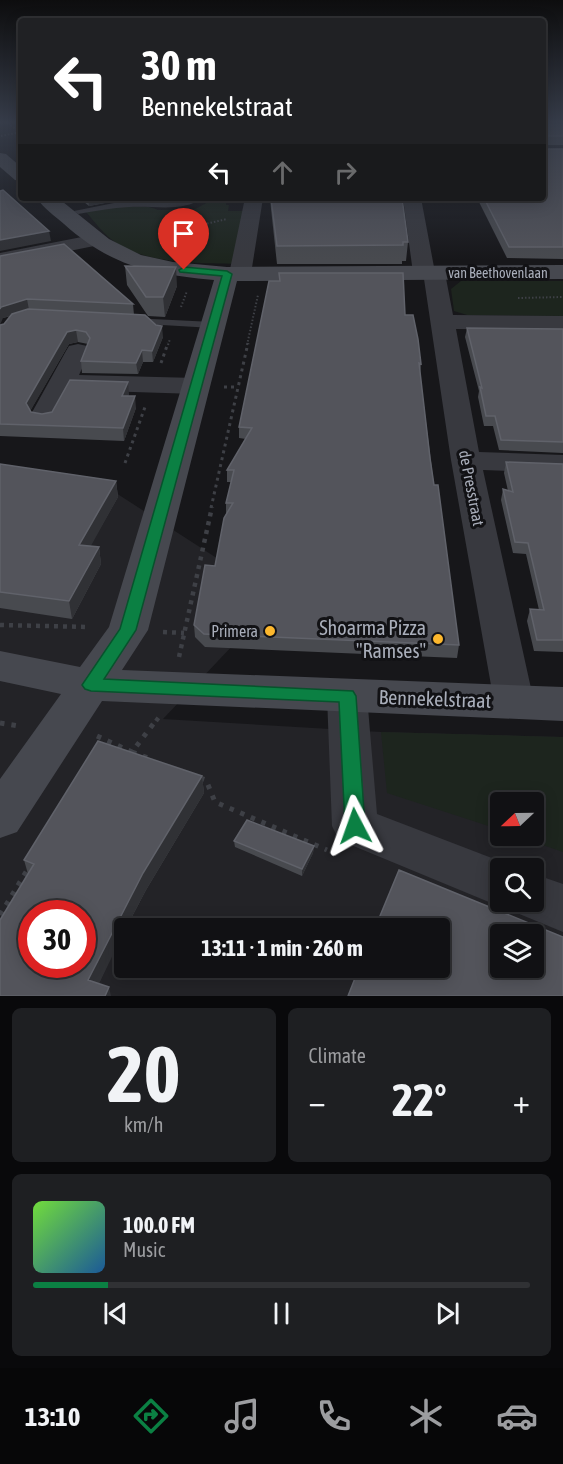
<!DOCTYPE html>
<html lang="en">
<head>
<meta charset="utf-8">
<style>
	:root { --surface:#111114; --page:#1e1f22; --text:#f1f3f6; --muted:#9c9da0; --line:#303134; --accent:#0b8043 }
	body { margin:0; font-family:"Asap Condensed",sans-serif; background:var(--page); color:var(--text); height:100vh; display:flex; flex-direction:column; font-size:22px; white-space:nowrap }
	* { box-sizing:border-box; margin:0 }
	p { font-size:20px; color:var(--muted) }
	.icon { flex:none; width:33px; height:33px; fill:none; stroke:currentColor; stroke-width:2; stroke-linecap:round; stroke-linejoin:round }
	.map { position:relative; height:996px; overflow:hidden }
	.details { display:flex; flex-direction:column; gap:12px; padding:12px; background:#09090b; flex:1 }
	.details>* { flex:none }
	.banner { position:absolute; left:18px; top:18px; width:528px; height:183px; border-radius:6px; box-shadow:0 3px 15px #0003,0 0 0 2px var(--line); background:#202124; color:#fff; overflow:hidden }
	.needle { width:39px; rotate:248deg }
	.buttons { position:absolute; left:490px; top:792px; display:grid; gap:12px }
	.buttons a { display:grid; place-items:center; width:54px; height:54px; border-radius:6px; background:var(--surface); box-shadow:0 3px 15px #0003,0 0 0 2px var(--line); font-size:30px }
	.speed { position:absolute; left:18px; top:900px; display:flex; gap:12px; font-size:30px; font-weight:700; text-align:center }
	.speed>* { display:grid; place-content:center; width:78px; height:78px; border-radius:50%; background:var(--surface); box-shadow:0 3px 15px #0003,0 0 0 2px var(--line); line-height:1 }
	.speed .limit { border:9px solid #d22; background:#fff; color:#111 }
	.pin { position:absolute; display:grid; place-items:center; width:51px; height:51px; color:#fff; margin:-62px -26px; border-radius:50% 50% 50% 0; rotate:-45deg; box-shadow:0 0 6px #0007 }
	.pin .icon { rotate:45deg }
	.me { position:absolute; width:66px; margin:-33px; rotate:356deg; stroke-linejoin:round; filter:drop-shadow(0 0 4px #0008) }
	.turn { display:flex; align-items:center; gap:21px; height:126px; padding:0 24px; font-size:27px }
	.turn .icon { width:78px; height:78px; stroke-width:2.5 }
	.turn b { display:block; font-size:42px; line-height:51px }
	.lanes { display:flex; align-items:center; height:57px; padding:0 24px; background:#0003; justify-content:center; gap:30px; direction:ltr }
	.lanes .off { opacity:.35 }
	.big { font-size:45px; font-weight:700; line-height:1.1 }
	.details .widget { flex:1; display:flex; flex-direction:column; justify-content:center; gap:9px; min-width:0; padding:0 21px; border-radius:9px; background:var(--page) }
	.details .dial { align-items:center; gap:0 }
	.dial b { font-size:78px; line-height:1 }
	.song { display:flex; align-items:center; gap:18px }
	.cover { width:72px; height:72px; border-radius:9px; background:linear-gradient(135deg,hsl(100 70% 55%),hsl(210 70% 35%)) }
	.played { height:6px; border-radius:3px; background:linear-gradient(90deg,var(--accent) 15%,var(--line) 15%) }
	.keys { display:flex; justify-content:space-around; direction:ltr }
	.heat { display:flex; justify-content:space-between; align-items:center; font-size:33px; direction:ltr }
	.details .tiles { flex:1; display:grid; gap:12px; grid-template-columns:1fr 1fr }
	.widget:last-child { grid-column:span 2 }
	.trip { position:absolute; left:114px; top:918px; width:336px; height:60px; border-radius:6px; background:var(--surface); box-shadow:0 3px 15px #0003,0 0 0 2px var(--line); font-weight:700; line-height:60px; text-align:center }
	.menu { display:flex; height:96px; justify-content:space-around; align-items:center; background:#070708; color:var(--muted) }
	.menu .icon { width:42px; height:42px }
	.menu .on { color:var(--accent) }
	.menu b { font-size:27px; color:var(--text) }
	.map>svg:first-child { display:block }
</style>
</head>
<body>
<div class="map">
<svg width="563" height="996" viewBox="0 0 563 996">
	<rect width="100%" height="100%" fill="#17171a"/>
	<path fill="#232327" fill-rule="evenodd" d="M0 475 116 493 243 575 235 643 163 719 381 732 563 737V996H0ZM501 802H534V836H501ZM501 868H534V902H501ZM32 914H82V964H32ZM124 928H440V968H124ZM501 934H534V968H501Z"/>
	<path fill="#1d251e" d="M216 198H227L226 205H229L228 211H243L235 264C199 263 146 264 115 242 104 235 95 222 86 212 105 209 140 201 158 210L195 209Z
		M461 281H563V316L467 315 454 311 451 289Z
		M381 732 563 737V852L517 836H534V802H501V830L387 793Z"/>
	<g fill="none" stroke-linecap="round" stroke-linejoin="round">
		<path stroke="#3e4046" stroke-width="2" stroke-dasharray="1.5 2" stroke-linecap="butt" d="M5 121 21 133
			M13 121 21 126
			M1 136 21 132
			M164 224C181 228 193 233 197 251
			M188 232 201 225 227 219
			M518 298 563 297
			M181 307 187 291
			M168 345 170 339
			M247 345 258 295"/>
		<path stroke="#3e4046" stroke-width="3" stroke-dasharray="3 4" stroke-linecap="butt" d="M161 363 168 343
			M224 387H238
			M125 463 145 407
			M211 508 248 343"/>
		<path stroke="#3e4046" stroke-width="4.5" stroke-dasharray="4 5" stroke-linecap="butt" d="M0 625 89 627
			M163 632 184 633
			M179 657 212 507
			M156 721 159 717"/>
		<path stroke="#3e4046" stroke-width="5" stroke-dasharray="4.5 7" stroke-linecap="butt" d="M0 723 19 726
			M97 736 132 752 157 719
			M132 752 151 759
			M200 778 206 780 215 802 327 850
			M0 915 29 867"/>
		<path fill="#38393f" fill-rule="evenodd" d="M190 198H202C183 213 152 205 129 207 112 208 95 211 78 214L74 211 114 203 175 201Z
			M132 318 213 322 219 325 213 328 128 323 126 321Z"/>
		<path fill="#38393f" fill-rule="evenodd" d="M245 198H263L251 274 248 279 240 280 232 279 229 274Z
			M403 198H421L434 267 442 268 445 273 453 315 563 316V330L456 329 479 452 563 455V473L483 470 534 702 528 713 514 718 500 713 494 702 451 460 424 279 416 278 413 273Z
			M97 234 104 236 107 240 104 244 0 265V253Z
			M78 344 87 346 90 351 79 375 196 378 205 380 209 386 205 392 196 394 71 390 54 422 44 424 34 422 30 416 66 351 69 346Z
			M347 680 361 685 367 696 377 814 518 868H501V902H534V874L563 884V932L517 913 512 903 501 907 339 840 332 826 327 696 333 685Z"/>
		<path fill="#46484f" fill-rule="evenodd" d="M0 153 6 154 21 167V181L15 180 0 167Z
			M37 198H58L109 239 141 255 173 262 227 267 563 265V279L237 281 148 630 122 670 563 687V721L102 701 17 832 0 838V779L61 694 0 681V651L80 667 109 627 214 280C151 274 112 267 64 224 55 216 43 208 37 198Z"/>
	</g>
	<path fill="#484a4f" d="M563 124V145H543V125Z
		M563 149V259L507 258 477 198H543Z
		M79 198H120L121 200 89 206Z
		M270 198H402L408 242 406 261H402V264H277L271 209Z
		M0 256 133 304 134 315 163 337 153 362H143L138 374 82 373 81 361 88 344 78 342 69 344 30 411 31 412 42 414 129 394 128 396 136 408 124 441 0 436V325L4 324 11 316 3 318Z
		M125 266 177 286 165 317 148 316 127 285Z
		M279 273 405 315 421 364 420 374 434 485 459 645 457 658 205 647 195 637 194 625 215 566 226 515V503L231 482H227V470L246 439 239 438V427L279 281Z
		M467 328 563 329V453L499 450 493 426H484L478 397 479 391 465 337Z
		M506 462 563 464V652L534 651 527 621 530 609 539 610 526 554 513 553 501 500 503 489 508 491 504 473Z
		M0 464 116 481 118 497 90 546 99 547 101 564 72 619 0 608Z
		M202 776 204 793 146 890 126 928H124L99 983 0 996 28 874 24 860Z
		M234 841 314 846 313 853 302 876 235 847Z"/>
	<path fill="#303135" d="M88 198H120L121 200 89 206Z
		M49 231 51 241 0 251V240Z
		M176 267 177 286 165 317 163 297Z
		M27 299 29 310 3 318 0 325V309L1 307Z
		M162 326 163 337 153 362 152 351Z
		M76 330 78 342 69 344 28 415 26 403 67 332Z
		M142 350 143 362 138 374 136 363Z
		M128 382 129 394 123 408 122 396Z
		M135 396 136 408 124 441 123 428Z
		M116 481 118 497 82 562 79 545Z
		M99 547 101 564 72 619 69 601Z
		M202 776 204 793 146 890 126 928H124V932L93 996 88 980 143 873Z
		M314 846 313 853 302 876V869Z
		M109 987 111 996H105Z"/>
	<path fill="#53545b" stroke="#60626a" stroke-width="1.5" fill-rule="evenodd" d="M563 124V136H543V125Z
		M543 149H563V247H509L484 198H543Z
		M3 190 49 231 0 240V191Z
		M271 198H402L408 242H403V245L277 246Z
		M64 244 133 304 27 299 1 307 0 309V256Z
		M125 266 176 267 163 297H146Z
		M279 273H403L405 315H413L418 339 421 364 419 363 430 458 434 485H438L459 645 204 634 194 625 205 565 215 566 224 518 233 503H226L234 470H227L252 428 239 427 269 281H280Z
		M28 309 145 315 156 325 162 326 152 351 142 350 136 363 81 361 90 338 86 332 76 330 67 332 26 403 31 412 42 414 52 412 70 380 128 382 122 396H135L123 428 0 424V325L4 324 12 314Z
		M467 328 563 329V442L501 440 495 416H486L480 387 482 388Z
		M506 462 563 464V640H537L530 609 544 610 528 543 515 542 503 489 513 492Z
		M0 464 116 481 79 545 99 547 69 601 0 592Z
		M98 741 202 776 143 873 88 980 109 987 105 996H0V920L34 864 24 860ZM32 914H82V964H32Z
		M247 820 314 846 302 869 234 841Z
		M399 870 563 937V996H348L359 968H440V928H375ZM501 934H534V968H501Z"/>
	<linearGradient id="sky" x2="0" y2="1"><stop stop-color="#0d0d0e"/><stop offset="0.47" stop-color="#363c49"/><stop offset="1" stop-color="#363c49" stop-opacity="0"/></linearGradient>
	<rect width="563" height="260" fill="url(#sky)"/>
	<path fill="#0b8043" stroke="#07532c" stroke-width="1.5" d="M184 267 227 271 232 274 136 630 104 679 353 691 356 696 365 826 362 832 355 835 348 832 345 826 339 702 91 691 85 689 82 685 120 629 222 276 180 272 179 270Z"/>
	<g fill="#fcb72d" stroke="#121215" stroke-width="2">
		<circle cx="270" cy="631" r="6"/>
		<circle cx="438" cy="639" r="6"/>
	</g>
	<g text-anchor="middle" stroke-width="6" stroke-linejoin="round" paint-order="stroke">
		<g font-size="14" fill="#a9aeba" stroke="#121215">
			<text x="498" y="278">van Beethovenlaan</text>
		</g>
		<g font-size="16" fill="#a9aeba" stroke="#121215">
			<text transform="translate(472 488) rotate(79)" y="6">de Presstraat</text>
		</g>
		<g font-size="16" fill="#a9aeba" stroke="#121215" text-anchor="end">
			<text x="258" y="637">Primera</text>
		</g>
		<g font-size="20" fill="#a9aeba" stroke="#121215" text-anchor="end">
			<text x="426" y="635">Shoarma Pizza<tspan x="426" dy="23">"Ramses"</tspan></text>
		</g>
		<g font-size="20" fill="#a9aeba" stroke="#121215">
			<text transform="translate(435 699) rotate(2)" y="7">Bennekelstraat</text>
		</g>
	</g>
</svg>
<div class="buttons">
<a><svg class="needle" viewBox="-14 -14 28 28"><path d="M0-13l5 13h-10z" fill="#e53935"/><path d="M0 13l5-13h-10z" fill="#9c9da0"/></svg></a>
<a><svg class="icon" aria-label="search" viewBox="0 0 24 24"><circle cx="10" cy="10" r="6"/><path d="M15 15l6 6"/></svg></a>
<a><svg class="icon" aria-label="layers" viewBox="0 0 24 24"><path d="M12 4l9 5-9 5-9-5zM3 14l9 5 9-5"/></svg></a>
</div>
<div class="speed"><div class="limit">30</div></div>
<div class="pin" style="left:184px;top:270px;background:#d93025"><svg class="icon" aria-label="arrive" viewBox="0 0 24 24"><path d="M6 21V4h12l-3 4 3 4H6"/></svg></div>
<svg class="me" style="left:355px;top:826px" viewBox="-20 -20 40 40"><path d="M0-17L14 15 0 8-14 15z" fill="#0b8043" stroke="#fff" stroke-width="4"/></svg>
<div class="trip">13:11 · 1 min · 260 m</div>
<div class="banner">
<div class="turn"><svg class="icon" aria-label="left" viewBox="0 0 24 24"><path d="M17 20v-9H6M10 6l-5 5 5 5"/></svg><div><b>30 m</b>Bennekelstraat</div></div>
<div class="lanes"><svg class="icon" aria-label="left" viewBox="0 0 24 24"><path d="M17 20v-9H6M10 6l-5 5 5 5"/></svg><svg class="icon off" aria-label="ahead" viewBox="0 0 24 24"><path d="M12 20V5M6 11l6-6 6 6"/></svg><svg class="icon off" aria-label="right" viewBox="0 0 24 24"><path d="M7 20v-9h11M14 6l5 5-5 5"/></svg></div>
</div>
</div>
<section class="details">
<div class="tiles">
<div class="widget dial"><b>20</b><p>km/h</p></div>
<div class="widget"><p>Climate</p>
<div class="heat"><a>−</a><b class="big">22°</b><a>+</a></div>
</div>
<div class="widget">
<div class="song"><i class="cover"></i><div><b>100.0 FM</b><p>Music</p></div></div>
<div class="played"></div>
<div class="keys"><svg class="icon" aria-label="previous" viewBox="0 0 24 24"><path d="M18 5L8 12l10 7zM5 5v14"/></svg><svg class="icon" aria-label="pause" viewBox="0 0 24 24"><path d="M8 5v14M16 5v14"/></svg><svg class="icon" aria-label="next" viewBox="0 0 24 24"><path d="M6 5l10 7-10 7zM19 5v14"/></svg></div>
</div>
</div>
</section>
<nav class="menu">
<b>13:10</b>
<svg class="icon on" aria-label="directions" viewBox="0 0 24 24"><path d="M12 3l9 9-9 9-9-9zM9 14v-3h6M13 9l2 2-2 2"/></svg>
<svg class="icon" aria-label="music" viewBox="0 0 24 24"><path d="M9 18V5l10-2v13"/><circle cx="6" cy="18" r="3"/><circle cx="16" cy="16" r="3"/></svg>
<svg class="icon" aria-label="phone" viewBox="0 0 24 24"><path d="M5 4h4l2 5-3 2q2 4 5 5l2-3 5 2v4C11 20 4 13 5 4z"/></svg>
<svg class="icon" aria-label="climate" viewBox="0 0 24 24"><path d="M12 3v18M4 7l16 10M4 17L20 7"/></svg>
<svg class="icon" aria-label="car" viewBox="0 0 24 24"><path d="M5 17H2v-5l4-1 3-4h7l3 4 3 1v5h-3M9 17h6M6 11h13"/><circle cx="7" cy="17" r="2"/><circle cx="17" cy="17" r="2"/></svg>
</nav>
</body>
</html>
